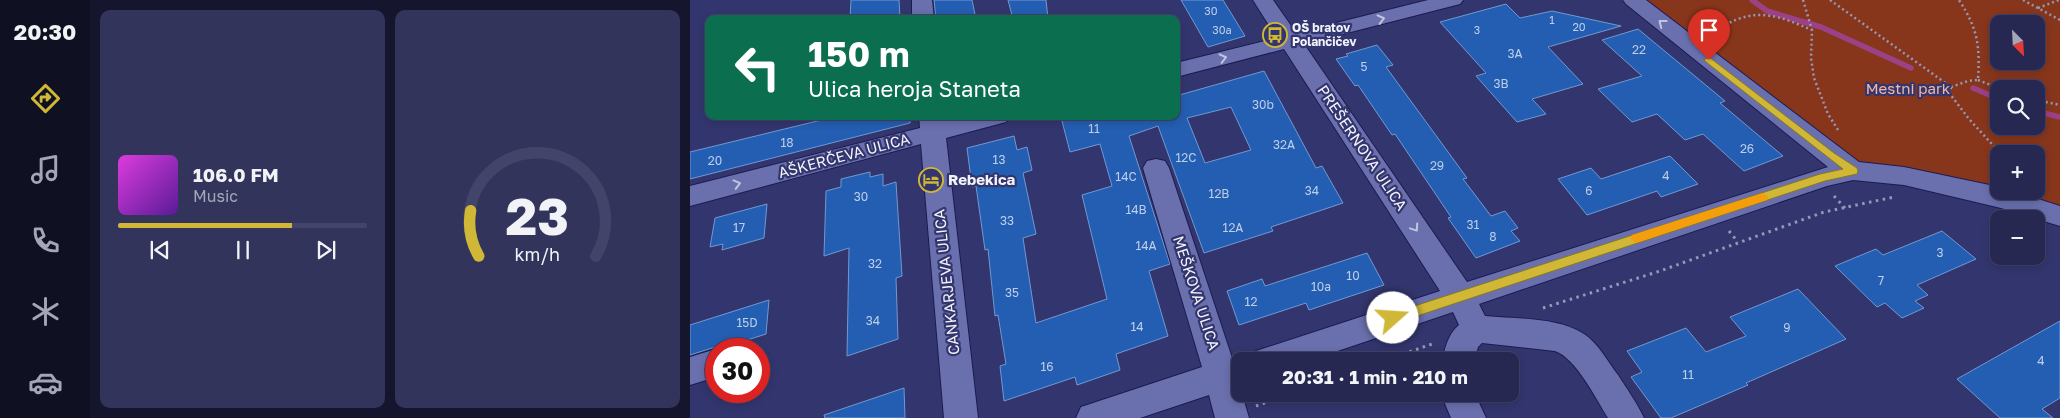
<!DOCTYPE html>
<html lang="en">
<head>
<meta charset="utf-8">
<style>
	:root { --surface:#262852; --page:#32345c; --text:#f1f3f6; --muted:#a4a6b8; --line:#424469; --accent:#d0b736 }
	body { margin:0; font-family:"Golos Text",sans-serif; background:var(--page); color:var(--text); height:100vh; display:flex; flex-direction:column; font-size:19px; white-space:nowrap }
	* { box-sizing:border-box; margin:0 }
	p { font-size:16px; color:var(--muted) }
	.icon { flex:none; width:28px; height:28px; fill:none; stroke:currentColor; stroke-width:2; stroke-linecap:round; stroke-linejoin:round }
	.map { position:relative; flex:1; overflow:hidden }
	.details { display:flex; flex-direction:column; gap:10px; padding:10px; background:#15162d; width:600px }
	.details>* { flex:none }
	.banner { position:absolute; left:15px; top:15px; width:475px; height:105px; border-radius:10px; box-shadow:0 2px 8px #0003,0 0 0 1px var(--line); background:#0b6e4f; color:#fff; overflow:hidden }
	.needle { width:32px; rotate:156deg }
	.controls { position:absolute; left:1300px; top:15px; display:grid; gap:10px }
	.controls a { display:grid; place-items:center; width:55px; height:55px; border-radius:10px; background:var(--surface); box-shadow:0 2px 8px #0003,0 0 0 1px var(--line); font-size:25px }
	.speed { position:absolute; left:15px; top:338px; display:flex; gap:10px; font-size:25px; font-weight:700; text-align:center }
	.speed>* { display:grid; place-content:center; width:65px; height:65px; border-radius:50%; background:var(--surface); box-shadow:0 2px 8px #0003,0 0 0 1px var(--line); line-height:1 }
	.speed .limit { border:8px solid #d22; background:#fff; color:#111 }
	.pin { position:absolute; display:grid; place-items:center; width:42px; height:42px; color:#fff; margin:-51px -21px; border-radius:50% 50% 50% 0; rotate:-45deg; box-shadow:0 0 5px #0007 }
	.pin .icon { rotate:45deg }
	.me { position:absolute; width:55px; margin:-28px; rotate:71deg; stroke-linejoin:round; filter:drop-shadow(0 0 4px #0008) }
	.turn { display:flex; align-items:center; gap:18px; height:105px; padding:0 20px; font-size:22px }
	.turn .icon { width:65px; height:65px; stroke-width:2.5 }
	.turn b { display:block; font-size:35px; line-height:42px }
	.details .card { flex:1; display:flex; flex-direction:column; justify-content:center; gap:8px; min-width:0; padding:0 18px; border-radius:10px; background:var(--page) }
	.details .dial { align-items:center; gap:0 }
	.dial svg { height:130px; overflow:visible; fill:none; stroke:var(--line); stroke-width:7; stroke-linecap:round; text-anchor:middle }
	.dial text { fill:var(--text); stroke:none }
	.song { display:flex; align-items:center; gap:15px }
	.cover { width:60px; height:60px; border-radius:8px; background:linear-gradient(135deg,hsl(300 70% 55%),hsl(270 70% 35%)) }
	.played { height:5px; border-radius:2px; background:linear-gradient(90deg,var(--accent) 70%,var(--line) 70%) }
	.keys { display:flex; justify-content:space-around; direction:ltr }
	.details .tiles { flex:1; display:grid; gap:10px; grid-template-columns:repeat(2,1fr) }
	.trip { position:absolute; left:541px; top:352px; width:288px; height:50px; border-radius:10px; background:var(--surface); box-shadow:0 2px 8px #0003,0 0 0 1px var(--line); font-weight:700; line-height:50px; text-align:center }
	main { display:flex; flex:1; min-height:0 }
	.tabs { display:flex; flex-direction:column; width:90px; justify-content:space-around; align-items:center; background:#0f1021; color:var(--muted) }
	.tabs .icon { width:35px; height:35px }
	.tabs .current { color:var(--accent) }
	.tabs b { font-size:22px; color:var(--text) }
	.map>svg:first-child { display:block }
</style>
</head>
<body>
<main>
<nav class="tabs">
<b>20:30</b>
<svg class="icon current" aria-label="directions" viewBox="0 0 24 24"><path d="M12 3l9 9-9 9-9-9zM9 14v-3h6M13 9l2 2-2 2"/></svg>
<svg class="icon" aria-label="music" viewBox="0 0 24 24"><path d="M9 18V5l10-2v13"/><circle cx="6" cy="18" r="3"/><circle cx="16" cy="16" r="3"/></svg>
<svg class="icon" aria-label="phone" viewBox="0 0 24 24"><path d="M5 4h4l2 5-3 2q2 4 5 5l2-3 5 2v4C11 20 4 13 5 4z"/></svg>
<svg class="icon" aria-label="climate" viewBox="0 0 24 24"><path d="M12 3v18M4 7l16 10M4 17L20 7"/></svg>
<svg class="icon" aria-label="car" viewBox="0 0 24 24"><path d="M5 17H2v-5l4-1 3-4h7l3 4 3 1v5h-3M9 17h6M6 11h13"/><circle cx="7" cy="17" r="2"/><circle cx="17" cy="17" r="2"/></svg>
</nav>
<section class="details">
<div class="tiles">
<div class="card">
<div class="song"><i class="cover"></i><div><b>106.0 FM</b><p>Music</p></div></div>
<div class="played"></div>
<div class="keys"><svg class="icon" aria-label="previous" viewBox="0 0 24 24"><path d="M18 5L8 12l10 7zM5 5v14"/></svg><svg class="icon" aria-label="pause" viewBox="0 0 24 24"><path d="M8 5v14M16 5v14"/></svg><svg class="icon" aria-label="next" viewBox="0 0 24 24"><path d="M6 5l10 7-10 7zM19 5v14"/></svg></div>
</div>
<div class="card dial"><svg viewBox="0 0 100 80">
<path d="M14 69A42 42 0 1 1 86 69"/>
<path d="M14 69A42 42 0 0 1 9 41" stroke="#d0b736"/>
<text x="50" y="56" font-size="32" font-weight="700">23</text>
<text x="50" y="72" font-size="11">km/h</text>
</svg></div>
</div>
</section>
<div class="map">
<svg width="1370" height="418" viewBox="0 0 1370 418">
	<rect width="100%" height="100%" fill="#33366e"/>
	<path fill="#87361c" fill-rule="evenodd" d="M951 0H1370V219L1167 171ZM1309 24H1346V61H1309ZM1309 89H1346V126H1309ZM1309 154H1346V191H1309Z"/>
	<g fill="none" stroke-linecap="round" stroke-linejoin="round">
		<path stroke="#9b4185" stroke-width="5.5" d="M1062 0 1077 11 1131 27 1221 68
			M1283 88 1309 99
			M1346 111 1370 117"/>
	</g>
	<path fill="#245eb2" stroke="#7298d1" fill-rule="evenodd" d="M161 0H209L210 19H160Z
		M244 0H282L286 19H246Z
		M318 0H356L358 19H323Z
		M491 0H533L555 36 518 47Z
		M816 4 830 18 862 11 931 26 858 47 893 84 842 99 856 114 827 122 786 76 796 73 750 22Z
		M948 29 1035 101 1030 103 1093 156 1054 171 1013 134 995 140 967 114 942 122 908 89 952 76 912 40Z
		M687 45 703 65 696 67 777 178 773 179 801 216 815 211 828 228 821 231 830 241 786 258 758 218 761 217 705 134 702 135 668 85 665 86 646 59 658 56 656 54Z
		M574 71 626 168 632 166 653 203 581 227 583 231 514 253 468 126 439 136 480 264 459 271 478 336 426 354 430 370 387 385 385 377 314 401 310 366 316 364 308 315 305 316 298 249 295 250 286 186 282 187 277 148 324 136 327 150 337 147 342 170 333 173 346 234 333 238 346 323 417 299 392 195 422 186 410 144 380 152 372 121 390 116H486V96ZM541 107 561 150 515 163 497 118Z
		M148 116H220V123L0 179V152Z
		M980 156 1008 184 971 197 967 191 897 215 868 179 901 168 911 179Z
		M180 172V177L193 174V186L206 182 212 276 206 278 208 339 157 356 159 248 134 256 136 191 151 187V179Z
		M77 204 74 238 32 250 33 244 20 247 25 218Z
		M1252 231 1286 259 1227 285 1238 295 1225 301 1234 308 1212 318 1195 303 1187 307 1145 266 1186 249 1193 255Z
		M677 253 694 285 619 310 616 303 549 325 537 291 572 279 575 286Z
		M1108 289 1156 339 1056 383 1058 385 981 418H971L941 377 952 372 937 351 996 328 1016 352 1056 336 1040 317Z
		M79 300 76 334 29 349 25 347 0 355V325Z
		M1370 321V398L1352 409 1363 418H1310L1267 379Z
		M214 388 215 418H135L134 415Z"/>
	<g fill="none" stroke-linecap="round" stroke-linejoin="round">
		<defs>
			<path id="minor" d="M222 0H242L244 19H222Z
				M563 0H583L606 33 738 0H773L770 4 614 44 777 282 1138 167 936 4 933 0H956L1169 162 1214 167 1309 187V191H1323L1370 206V226L1311 208 1214 185 1163 180 1137 186 789 304 795 316C826 319 867 317 894 334 908 343 918 362 928 375 937 389 947 403 954 418H918C906 399 886 358 865 351L792 343 788 347 784 361H752C755 348 758 334 769 325L763 312 618 361H550V394H552L559 418H525L519 395 450 418H386L391 407 512 367 453 168 457 161 466 159 475 161 479 168 542 358 550 356 561 360 566 351 750 291 594 49 486 77V63L587 38Z
				M229 116H253L254 121 274 116H319L316 122 256 138 288 418H254L231 144 0 206V186L230 128Z
				M26 349V377L0 385V357Z
				M751 394H785L796 418H761Z"/>
		</defs>
		<use href="#minor" stroke="#1c1b50" stroke-width="2"/>
		<path stroke="#9698b7" stroke-width="2.5" stroke-dasharray="2 3" stroke-linecap="butt" d="M1113 0 1122 30 1121 58 1124 78 1138 114 1148 130
			M1140 0 1261 87
			M1333 0 1370 20
			M1348 8 1369 0
			M1035 25C1068 7 1089 16 1122 30
			M1288 80 1311 89
			M1261 87 1278 81 1288 80C1290 46 1288 29 1269 0
			M1261 87 1260 94 1279 119 1311 154
			M1346 100 1370 105"/>
		<path stroke="#9698b7" stroke-width="3" stroke-dasharray="2.5 4.5" stroke-linecap="butt" d="M1144 196 1155 208
			M1039 231 1048 242
			M853 308 970 271 1134 212 1204 197
			M693 361 745 343
			M566 406 601 394"/>
		<use href="#minor" fill="#6a70ae" fill-rule="evenodd"/>
	</g>
	<defs><path id="oneway-chevron" d="M-2-3.5L2.5 0L-2 3.5" fill="none" stroke-width="1.6" stroke-linecap="round" stroke-linejoin="round" transform="scale(1.25)"/></defs>
	<g stroke="#c2c5df">
		<use href="#oneway-chevron" transform="translate(691 19) rotate(-14)"/>
		<use href="#oneway-chevron" transform="translate(972 23) rotate(-142)"/>
		<use href="#oneway-chevron" transform="translate(533 58) rotate(-14)"/>
		<use href="#oneway-chevron" transform="translate(47 184) rotate(-15)"/>
		<use href="#oneway-chevron" transform="translate(725 228) rotate(56)"/>
	</g>
	<path fill="#d0b736" stroke="#877723" d="M1019 57 1144 153 1167 168 1168 171 1167 174 1135 181 703 324 699 322 697 318 699 314 703 313 1130 174 1153 169 1016 62 1014 60Z"/>
	<path fill="#f59e0b" d="M1073 193 1078 197 1077 200 946 243 940 239 942 235Z"/>
	<defs>
		<symbol id="bus-ring" viewBox="-11 -11 22 22"><circle r="9.5" fill="#33366e" stroke="#d0b736" stroke-width="1.5"/><path d="M-5-6H5V4H4V6H2V4H-2V6H-4V4H-5ZM-3.5-4V0h7V-4ZM-3.5 1.2v1.5H-2V1.2ZM2 1.2v1.5H3.5V1.2Z" fill="#d0b736"/></symbol>
		<symbol id="hotel-ring" viewBox="-11 -11 22 22"><circle r="9.5" fill="#33366e" stroke="#d0b736" stroke-width="1.5"/><path d="M-6-4.5h1.5V1H6V5H4.5V3h-9V5H-6ZM-4 0a1.8 1.8 0 1 1 3.6 0ZM.5 0V-2.5h3Q6-2.5 6 0Z" fill="#d0b736"/></symbol>
	</defs>
	<g fill-rule="evenodd">
		<use href="#bus-ring" x="571" y="21" width="28" height="28"/>
		<use href="#hotel-ring" x="227" y="166" width="28" height="28"/>
	</g>
	<g text-anchor="middle" stroke-width="4.5" stroke-linejoin="round" paint-order="stroke">
		<g font-size="11" fill="#becee8">
			<text x="521" y="15">30</text>
			<text x="862" y="24">1</text>
			<text x="889" y="31">20</text>
			<text x="532" y="34">30a</text>
			<text x="787" y="34">3</text>
		</g>
		<g font-size="12" font-weight="bold" fill="#f2f3fa" stroke="#33366e" text-anchor="start">
			<text x="602" y="32">OŠ bratov<tspan x="602" dy="14">Polančičev</tspan></text>
		</g>
		<g font-size="12" fill="#becee8">
			<text x="949" y="54">22</text>
			<text x="825" y="58">3A</text>
			<text x="674" y="71">5</text>
			<text x="811" y="88">3B</text>
			<text x="573" y="109">30b</text>
			<text x="404" y="133">11</text>
			<text x="97" y="147">18</text>
			<text x="594" y="149">32A</text>
			<text x="1057" y="153">26</text>
			<text x="496" y="162">12C</text>
			<text x="309" y="164">13</text>
			<text x="25" y="165">20</text>
			<text x="747" y="170">29</text>
			<text x="976" y="180">4</text>
			<text x="436" y="181">14C</text>
			<text x="622" y="195">34</text>
			<text x="899" y="195">6</text>
			<text x="529" y="198">12B</text>
			<text x="171" y="201">30</text>
			<text x="446" y="214">14B</text>
			<text x="317" y="225">33</text>
			<text x="783" y="229">31</text>
			<text x="49" y="232">17</text>
			<text x="543" y="232">12A</text>
			<text x="803" y="241">8</text>
			<text x="456" y="250">14A</text>
			<text x="1250" y="257">3</text>
			<text x="185" y="268">32</text>
			<text x="663" y="280">10</text>
			<text x="1191" y="285">7</text>
			<text x="631" y="291">10a</text>
			<text x="322" y="297">35</text>
			<text x="561" y="306">12</text>
			<text x="183" y="325">34</text>
			<text x="57" y="327">15D</text>
			<text x="447" y="331">14</text>
			<text x="1097" y="332">9</text>
			<text x="1351" y="365">4</text>
			<text x="357" y="371">16</text>
			<text x="998" y="379">11</text>
		</g>
		<g font-size="15" fill="#efb7a5" stroke="#33366e">
			<text x="1218" y="94">Mestni park</text>
		</g>
		<g font-size="15" fill="#f2f3fa" stroke="#33366e">
			<text transform="translate(672 148) rotate(56)" y="5">PREŠERNOVA ULICA</text>
			<text transform="translate(154 156) rotate(-15)" y="5">AŠKERČEVA ULICA</text>
			<text transform="translate(257 282) rotate(-96)" y="5">CANKARJEVA ULICA</text>
			<text transform="translate(506 293) rotate(72)" y="5">MEŠKOVA ULICA</text>
		</g>
		<g font-size="15" font-weight="bold" fill="#f2f3fa" stroke="#33366e" text-anchor="start">
			<text x="258" y="185">Rebekica</text>
		</g>
	</g>
</svg>
<div class="controls">
<a><svg class="needle" viewBox="-14 -14 28 28"><path d="M0-13l5 13h-10z" fill="#e53935"/><path d="M0 13l5-13h-10z" fill="#a4a6b8"/></svg></a>
<a><svg class="icon" aria-label="search" viewBox="0 0 24 24"><circle cx="10" cy="10" r="6"/><path d="M15 15l6 6"/></svg></a>
<a>+</a>
<a>−</a>
</div>
<div class="speed"><div class="limit">30</div></div>
<div class="pin" style="left:1019px;top:60px;background:#d93025"><svg class="icon" aria-label="arrive" viewBox="0 0 24 24"><path d="M6 21V4h12l-3 4 3 4H6"/></svg></div>
<svg class="me" style="left:703px;top:318px" viewBox="-20 -20 40 40"><circle r="19" fill="#fff"/><path d="M0-13L10 11 0 6-10 11z" fill="#d0b736"/></svg>
<div class="trip">20:31 · 1 min · 210 m</div>
<div class="banner">
<div class="turn"><svg class="icon" aria-label="left" viewBox="0 0 24 24"><path d="M17 20v-9H6M10 6l-5 5 5 5"/></svg><div><b>150 m</b>Ulica heroja Staneta</div></div>
</div>
</div>
</main>
</body>
</html>
